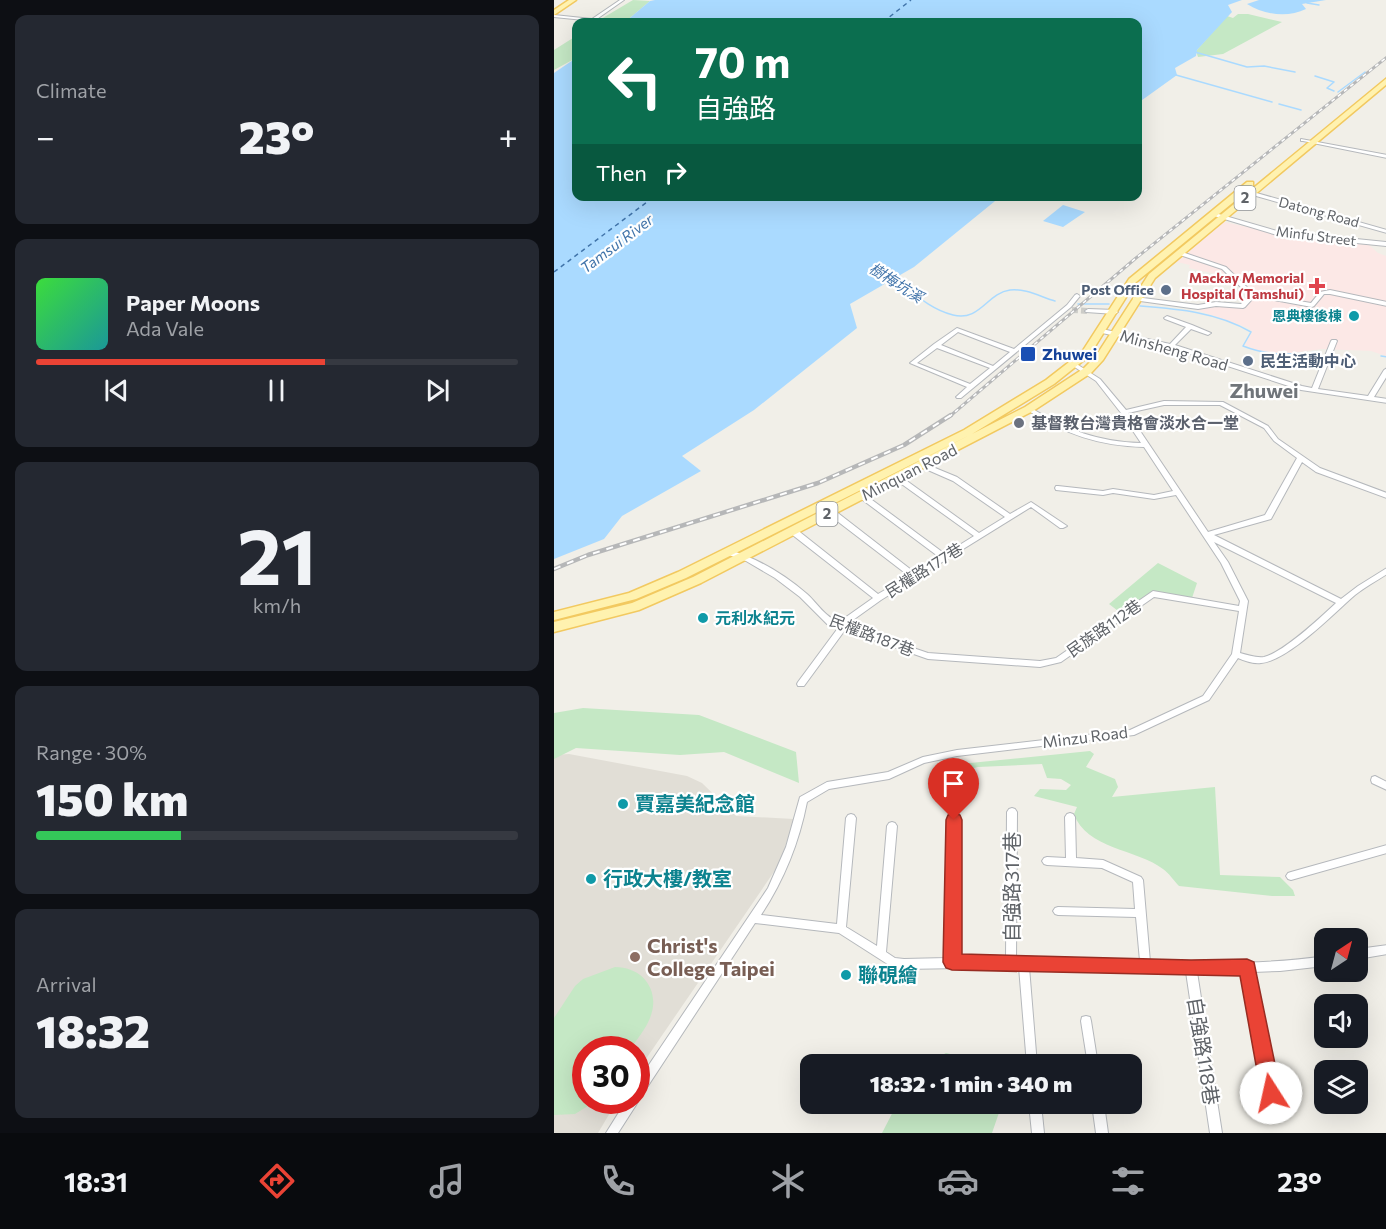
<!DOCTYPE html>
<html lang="en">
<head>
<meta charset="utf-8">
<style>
	:root { --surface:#171b24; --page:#242831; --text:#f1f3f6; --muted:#9ea1a6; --line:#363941; --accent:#ea4335 }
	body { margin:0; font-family:Commissioner,"Noto Sans TC",sans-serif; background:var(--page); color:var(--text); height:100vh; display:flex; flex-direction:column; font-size:22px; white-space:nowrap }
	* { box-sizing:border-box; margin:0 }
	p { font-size:20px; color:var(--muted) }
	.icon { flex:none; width:33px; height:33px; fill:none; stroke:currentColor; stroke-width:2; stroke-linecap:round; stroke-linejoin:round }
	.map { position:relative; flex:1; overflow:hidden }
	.panel { display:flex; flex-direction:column; gap:15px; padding:15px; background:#0d0f14; width:554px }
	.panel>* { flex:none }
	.guide { position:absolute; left:18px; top:18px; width:570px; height:183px; border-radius:12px; box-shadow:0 6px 24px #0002; background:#0b6e4f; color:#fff; overflow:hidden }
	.needle { width:39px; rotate:36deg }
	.controls { position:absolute; left:760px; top:928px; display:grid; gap:12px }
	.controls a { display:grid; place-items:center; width:54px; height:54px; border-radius:12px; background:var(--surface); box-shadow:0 6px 24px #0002; font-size:30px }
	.speed { position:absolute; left:18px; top:1036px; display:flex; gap:12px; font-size:30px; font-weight:700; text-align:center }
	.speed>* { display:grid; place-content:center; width:78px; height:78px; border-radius:50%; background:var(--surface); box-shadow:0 6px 24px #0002; line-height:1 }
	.speed .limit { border:9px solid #d22; background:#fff; color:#111 }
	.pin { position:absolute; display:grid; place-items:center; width:51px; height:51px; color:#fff; margin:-62px -26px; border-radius:50% 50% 50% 0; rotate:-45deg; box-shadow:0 0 6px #0007 }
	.pin .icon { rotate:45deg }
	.me { position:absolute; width:66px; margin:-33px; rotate:350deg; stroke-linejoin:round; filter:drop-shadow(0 0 4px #0008) }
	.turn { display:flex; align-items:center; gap:21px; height:126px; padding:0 24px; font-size:27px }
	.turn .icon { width:78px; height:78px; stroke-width:2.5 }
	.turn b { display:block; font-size:42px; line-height:51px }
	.then { display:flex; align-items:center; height:57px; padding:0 24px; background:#0003; gap:12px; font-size:22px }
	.big { font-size:45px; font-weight:800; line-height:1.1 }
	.panel .widget { flex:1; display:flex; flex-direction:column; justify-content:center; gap:9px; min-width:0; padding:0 21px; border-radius:12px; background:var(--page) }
	.panel .dial { align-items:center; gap:0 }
	.dial b { font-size:78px; line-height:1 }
	.song { display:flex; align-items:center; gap:18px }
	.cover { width:72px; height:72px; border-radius:9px; background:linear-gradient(135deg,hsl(120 70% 55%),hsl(180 70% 35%)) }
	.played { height:6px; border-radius:3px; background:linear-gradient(90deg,var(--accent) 60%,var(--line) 60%) }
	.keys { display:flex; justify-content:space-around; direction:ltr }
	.heat { display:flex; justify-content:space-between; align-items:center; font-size:33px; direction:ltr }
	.charge { height:9px; border-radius:4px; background:linear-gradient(90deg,#34c759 30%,var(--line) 0) }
	.trip { position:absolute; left:246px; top:1054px; width:342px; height:60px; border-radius:12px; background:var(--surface); box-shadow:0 6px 24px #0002; font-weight:800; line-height:60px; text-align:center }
	.tabs { display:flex; height:96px; justify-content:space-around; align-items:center; background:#090b0e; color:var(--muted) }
	.tabs .icon { width:42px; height:42px }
	.tabs .on { color:var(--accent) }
	.tabs b { font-size:27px; color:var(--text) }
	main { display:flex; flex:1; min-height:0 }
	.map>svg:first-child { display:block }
</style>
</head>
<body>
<main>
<section class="panel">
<div class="widget"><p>Climate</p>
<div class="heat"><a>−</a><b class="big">23°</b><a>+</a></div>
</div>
<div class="widget">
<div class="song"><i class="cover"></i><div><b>Paper Moons</b><p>Ada Vale</p></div></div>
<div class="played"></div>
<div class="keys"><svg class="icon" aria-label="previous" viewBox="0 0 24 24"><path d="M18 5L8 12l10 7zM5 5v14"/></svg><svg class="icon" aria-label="pause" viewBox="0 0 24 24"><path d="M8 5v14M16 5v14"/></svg><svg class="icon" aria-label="next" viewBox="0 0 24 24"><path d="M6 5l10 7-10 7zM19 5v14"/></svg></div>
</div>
<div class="widget dial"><b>21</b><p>km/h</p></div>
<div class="widget"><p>Range · 30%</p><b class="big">150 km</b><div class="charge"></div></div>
<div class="widget"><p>Arrival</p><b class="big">18:32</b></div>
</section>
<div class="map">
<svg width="833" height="1133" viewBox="0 0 833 1133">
	<rect width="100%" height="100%" fill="#f1efe8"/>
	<path fill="#e1ded6" d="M15 754 133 776 148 783 182 816 240 819 226 863 83 1072 82 1050H32V1101H63L44 1133H0V755Z"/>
	<path fill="#fce8e6" d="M670 222 750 239 815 245 824 253 832 256V356L817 351 768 349 724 355 710 353 691 345 698 332 695 328 640 309 666 305 687 308 701 297 689 280 635 268 636 265 623 262Z"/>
	<path fill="#c5e8c5" d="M79 0 96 1 71 22H42Z
		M684 14H694L728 22 669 54 644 57 642 51 673 16 679 18Z
		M22 36V58L0 70V50Z
		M604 563 643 583 638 598 600 593 568 614 555 604Z
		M29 708 145 715 242 752 245 783 170 752 126 755 22 748 0 759V713Z
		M536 751 540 754 532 767 561 779 564 787 558 797 661 787 666 875 726 877 739 890 741 896H718L625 886C620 881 615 873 609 869 583 849 532 849 520 814L523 807 480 796 486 789 512 790 517 785 507 779 493 778 488 764 424 767 393 774 388 773 387 770 406 764Z
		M61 967C89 967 107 991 96 1018 92 1029 82 1040 76 1050H32V1101H42L21 1114 0 1115V1018L21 986 29 979Z
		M392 1053 444 1065H369Z
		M343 1104H448L438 1133H328Z"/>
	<path fill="#aadaff" d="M101 0H688L674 5 678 12 643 50 642 56 621 68 623 75 584 103V22H71L96 1Z
		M705 0H772L748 4 752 9C734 18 710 15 693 4Z
		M22 58V196L446 197 360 267 296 304 303 328 200 410 128 456 147 471 68 516 50 539 0 559V73Z
		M509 205 531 212 509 227 489 221Z"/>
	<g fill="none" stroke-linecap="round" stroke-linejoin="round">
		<path stroke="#aadaff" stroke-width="1.5" d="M753 3 765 5
			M641 52 693 67 710 66 741 72
			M622 75 718 102
			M761 76 780 82 773 88 780 91
			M784 92 811 72
			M725 104 747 110
			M340 278C359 292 375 309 399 315 426 322 433 293 456 290 471 288 487 297 501 301
			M524 304H555
			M586 306C624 309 663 312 697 332L689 346C714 356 737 355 763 352
			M827 356 833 357"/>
		<path stroke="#4174aa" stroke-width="1.5" stroke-dasharray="4.5 4" stroke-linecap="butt" d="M329 22 357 0
			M0 272 101 196"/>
		<path stroke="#ccccc8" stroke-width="6" stroke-dasharray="6 3" stroke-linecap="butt" d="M518 310 534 311"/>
		<defs>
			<path id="minor" d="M66 0H70L40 21 0 17V15L38 19Z
				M747 139 833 155V158L749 141H747Z
				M695 192H699L833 230V233L695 194Z
				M657 213H661L723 231 833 242V246L723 235 657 215Z
				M625 251 672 267 699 293 757 303 766 292 776 290 833 302V306L776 294H770L760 306 758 307 704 297H700L691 307 689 308 662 306 644 309 579 300V298L581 297 644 305 662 302 687 304 695 295 668 269 623 254V252Z
				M523 294 526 296 517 307 407 398H403L402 397 413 387 356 363 380 344 403 328 460 349 513 305 521 295ZM404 332 456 352 439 366 387 345ZM383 348 436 368 416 384 363 363Z
				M534 309 561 310 564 312 561 314 532 312 531 311Z
				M613 316 638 325 657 333 654 335 637 329 621 345 748 386 758 388 777 341 778 340H782L783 341 764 389 814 396 830 370 833 368V376L820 397 833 399V403L747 390 615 347 548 333 545 331 548 329 616 344 632 327 611 319 610 318Z
				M521 363 546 379 572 410 610 401 669 402 714 426 724 439 766 468 833 493V498L762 472 748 462 717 519 660 535 787 599 804 586 833 568V574C822 581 811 587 801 595 780 613 734 661 707 663 699 664 691 661 684 658L655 700 580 735 403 756 370 763 335 779 275 789 253 802C245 843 230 880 207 915L283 924 292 818 294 815 297 814 300 815 302 818 292 927 323 946 333 826 335 823 338 822 341 823 343 826 332 952 341 958 350 959 393 958 395 800 397 797 400 796 403 797 405 800 403 958H452L453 812 455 809 458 808 461 809 463 812 462 958 586 961 582 917 504 915 501 914 499 911 501 908 504 907 581 909 579 882 548 868 493 865 490 864 488 861 490 858 493 857 512 858 511 817 513 814 516 813 519 814 521 817 522 858 549 860 587 877 589 880 596 962C655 963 713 965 771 956V966L726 971 699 972 722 1093 721 1097 717 1098 713 1097 712 1093 689 973 643 972 668 1133H656L632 972 475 967 483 1065H473L465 967 350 969 335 965 285 933 201 923 86 1098 83 1099 84 1101 82 1105 64 1133H52L72 1101H82V1084L214 888 232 847 246 797 273 782 334 772 369 757 403 750 576 730 649 696 678 654 685 611 600 597 507 662 486 667 374 659 291 630 250 686H244L243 684 244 682 284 628 273 624 246 597 221 578 192 561 172 554 171 552 175 550C203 558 231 575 253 594 264 604 271 617 285 622L319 598 236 533 235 531 236 529H242L324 594 355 576 274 514 273 512 274 510H280L360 572 385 557 306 498 304 496 306 494H310L391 554 420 536 342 480 341 478 342 476H346L425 533 451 517 399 481 367 467 366 465 367 463H369L403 477 456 514 477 502 513 526 509 528H506L477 507 327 600 292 625 374 653 486 661 502 658 599 591 685 606 686 601 667 563 622 495 600 499 559 493 549 495 502 490 501 488 502 486H504L549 491 559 489 600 495 619 491 590 447C545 446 511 434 473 410L472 409 473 408H477C513 430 545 442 587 443L567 413 542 381 519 366 518 365ZM610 405H666L710 428 720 441 743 458 711 515 654 532 574 413ZM660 542 782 603C766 618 730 652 710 657 702 658 694 655 686 653L694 601 674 562Z
				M821 776 833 782V790L818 783 817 780 818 777Z
				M833 845V853L737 880 734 879 732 876 734 873 737 872Z
				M833 945V954L804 959V949Z
				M532 1016 536 1017 537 1021 544 1065H534L527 1021 528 1017Z
				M475 1104H487L490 1133H478Z
				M538 1104H550L554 1133H542Z"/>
			<path id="primary" d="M15 0H22L0 15V10Z
				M833 78V84L601 278 549 360 537 373 479 411 147 583 85 610 0 632V622L78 603 139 577 416 435 132 578 82 599 0 620V612L75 593 124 572 410 430 492 380 528 352 575 279 693 182H699V186L581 283 535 356 500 384 418 434 471 407 529 369 542 356 595 274Z"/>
		</defs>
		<use href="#minor" stroke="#b5b8bc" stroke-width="2"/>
		<use href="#primary" stroke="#f2c960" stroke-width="3"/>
		<use href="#minor" fill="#fff" fill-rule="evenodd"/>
		<use href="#primary" fill="#fff2af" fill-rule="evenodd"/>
		<defs>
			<path id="rail-far1" d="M395 417 582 258 833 57"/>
			<path id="rail" d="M0 569 34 555 264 483 350 445 397 415"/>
		</defs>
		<use href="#rail-far1" stroke="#b6b7b8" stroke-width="3"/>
		<use href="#rail" stroke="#b6b7b8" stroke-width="4.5"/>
		<use href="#rail-far1" stroke="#fff" stroke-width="1.5" stroke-dasharray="4" stroke-linecap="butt"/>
		<use href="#rail" stroke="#fff" stroke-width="2" stroke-dasharray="7" stroke-linecap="butt"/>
	</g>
	<path fill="#ea4335" stroke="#982c22" stroke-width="1.5" d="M400 813 406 815 408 820V954L637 960 693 959 700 962 727 1093 724 1100 717 1103 709 1100 707 1093 686 976 398 970 392 968 389 962 392 820 394 815Z"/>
	<path fill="#e0444e" stroke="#fff" stroke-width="2" d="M760 277h6v6h6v6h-6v6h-6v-6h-6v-6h6z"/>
	<g fill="#5c6f8a" stroke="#fff" stroke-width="2">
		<circle cx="612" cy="290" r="6"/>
		<circle cx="694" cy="361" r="6"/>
	</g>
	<g fill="#0f9aa8" stroke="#fff" stroke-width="2">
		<circle cx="800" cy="316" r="6"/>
		<circle cx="149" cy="618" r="6"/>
		<circle cx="69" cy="804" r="6"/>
		<circle cx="37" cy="879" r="6"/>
		<circle cx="292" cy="975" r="6"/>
	</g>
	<rect fill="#1a4fb4" stroke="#fff" stroke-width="2" x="466" y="346" width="16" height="16" rx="3"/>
	<circle fill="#6b7280" stroke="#fff" stroke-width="2" cx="465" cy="423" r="6"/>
	<circle fill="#8d6e63" stroke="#fff" stroke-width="2" cx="81" cy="957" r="6"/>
	<g text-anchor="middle" stroke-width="4.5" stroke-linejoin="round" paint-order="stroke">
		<g font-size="14" fill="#5f6368" stroke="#fff">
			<text transform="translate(765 212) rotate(15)" y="5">Datong Road</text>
			<text transform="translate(762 236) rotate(7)" y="5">Minfu Street</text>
		</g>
		<g font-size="14" font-weight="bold" fill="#be3a42" stroke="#fff" text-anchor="end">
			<text x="750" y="283">Mackay Memorial<tspan x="750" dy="16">Hospital (Tamshui)</tspan></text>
		</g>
		<g font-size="14" font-weight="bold" fill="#4e5e75" stroke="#fff" text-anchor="end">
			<text x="600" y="295">Post Office</text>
		</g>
		<g font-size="14" font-weight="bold" fill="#0d838f" stroke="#fff" text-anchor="end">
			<text x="788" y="321">恩典樓後棟</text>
		</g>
		<g fill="#fff" stroke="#8f9295" stroke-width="1.5">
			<rect x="680.5" y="186" width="21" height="24" rx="4.5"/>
			<rect x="262.5" y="502" width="21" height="24" rx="4.5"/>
		</g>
		<g font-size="15" font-weight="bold" fill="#5f6368">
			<text x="691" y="203">2</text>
			<text x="273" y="519">2</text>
		</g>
		<g font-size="15" font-style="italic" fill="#4174aa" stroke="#fff">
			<text transform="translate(63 244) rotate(-37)" y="5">Tamsui River</text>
			<text transform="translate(342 283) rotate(32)" y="5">樹梅坑溪</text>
		</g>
		<g font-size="16" fill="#5f6368" stroke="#fff">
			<text transform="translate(620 350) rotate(16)" y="6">Minsheng Road</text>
			<text transform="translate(355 472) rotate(-27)" y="6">Minquan Road</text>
			<text transform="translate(370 570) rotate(-32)" y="6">民權路177巷</text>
			<text transform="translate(550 628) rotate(-35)" y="6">民族路112巷</text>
			<text transform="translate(318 635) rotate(21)" y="6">民權路187巷</text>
			<text transform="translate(531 737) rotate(-7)" y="6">Minzu Road</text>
		</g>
		<g font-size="16" font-weight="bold" fill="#164399" stroke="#fff" text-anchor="start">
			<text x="488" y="360">Zhuwei</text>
		</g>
		<g font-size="16" font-weight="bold" fill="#4e5e75" stroke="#fff" text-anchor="start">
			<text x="706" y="367">民生活動中心</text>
		</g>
		<g font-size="16" font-weight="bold" fill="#5b616d" stroke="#fff" text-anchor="start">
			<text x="477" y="429">基督教台灣貴格會淡水合一堂</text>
		</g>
		<g font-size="16" font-weight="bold" fill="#0d838f" stroke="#fff" text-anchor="start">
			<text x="161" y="624">元利水紀元</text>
		</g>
		<g font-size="20" font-weight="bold" fill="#70757a" stroke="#fff">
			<text x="710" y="398">Zhuwei</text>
		</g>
		<g font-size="20" font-weight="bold" fill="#0d838f" stroke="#fff" text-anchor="start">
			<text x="81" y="811">賈嘉美紀念館</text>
			<text x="49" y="886">行政大樓/教室</text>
			<text x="304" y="982">聯硯繪</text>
		</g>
		<g font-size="20" fill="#5f6368" stroke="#fff">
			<text transform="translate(458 887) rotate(-90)" y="7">自強路317巷</text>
			<text transform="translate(649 1051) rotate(81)" y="7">自強路118巷</text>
		</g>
		<g font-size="20" font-weight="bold" fill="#785e54" stroke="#fff" text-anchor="start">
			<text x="93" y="953">Christ's<tspan x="93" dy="23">College Taipei</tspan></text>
		</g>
	</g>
</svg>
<div class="controls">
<a><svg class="needle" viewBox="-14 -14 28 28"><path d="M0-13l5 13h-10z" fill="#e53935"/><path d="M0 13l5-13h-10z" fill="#9ea1a6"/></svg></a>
<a><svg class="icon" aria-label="sound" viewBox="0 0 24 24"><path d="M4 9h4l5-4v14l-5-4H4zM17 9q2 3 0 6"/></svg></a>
<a><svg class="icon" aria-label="layers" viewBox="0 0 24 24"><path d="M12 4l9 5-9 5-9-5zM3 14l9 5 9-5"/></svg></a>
</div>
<div class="speed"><div class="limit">30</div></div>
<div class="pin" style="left:400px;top:820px;background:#d93025"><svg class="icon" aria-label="arrive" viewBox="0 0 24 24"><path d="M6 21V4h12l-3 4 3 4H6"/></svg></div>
<svg class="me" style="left:717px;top:1093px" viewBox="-20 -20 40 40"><circle r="19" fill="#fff"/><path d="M0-13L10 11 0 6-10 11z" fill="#ea4335"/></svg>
<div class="trip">18:32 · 1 min · 340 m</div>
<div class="guide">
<div class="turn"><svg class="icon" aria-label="left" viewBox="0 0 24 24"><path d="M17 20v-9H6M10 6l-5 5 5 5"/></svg><div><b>70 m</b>自強路</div></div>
<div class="then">Then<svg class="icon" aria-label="right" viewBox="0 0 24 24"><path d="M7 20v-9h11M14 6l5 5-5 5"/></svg></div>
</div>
</div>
</main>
<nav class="tabs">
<b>18:31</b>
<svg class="icon on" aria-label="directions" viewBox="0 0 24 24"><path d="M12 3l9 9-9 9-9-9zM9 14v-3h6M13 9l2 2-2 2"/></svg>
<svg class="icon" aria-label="music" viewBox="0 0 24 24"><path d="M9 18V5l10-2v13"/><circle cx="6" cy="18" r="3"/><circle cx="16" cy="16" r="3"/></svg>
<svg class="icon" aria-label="phone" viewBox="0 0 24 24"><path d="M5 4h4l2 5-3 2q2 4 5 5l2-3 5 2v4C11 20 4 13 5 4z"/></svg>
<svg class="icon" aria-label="climate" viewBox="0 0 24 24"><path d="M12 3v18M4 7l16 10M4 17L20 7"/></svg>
<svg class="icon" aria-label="car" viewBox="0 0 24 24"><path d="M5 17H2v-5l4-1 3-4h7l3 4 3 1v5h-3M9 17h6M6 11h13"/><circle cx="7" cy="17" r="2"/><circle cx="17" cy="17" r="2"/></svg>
<svg class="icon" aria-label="filters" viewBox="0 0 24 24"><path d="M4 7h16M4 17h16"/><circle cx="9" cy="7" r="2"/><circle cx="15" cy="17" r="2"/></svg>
<b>23°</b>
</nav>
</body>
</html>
